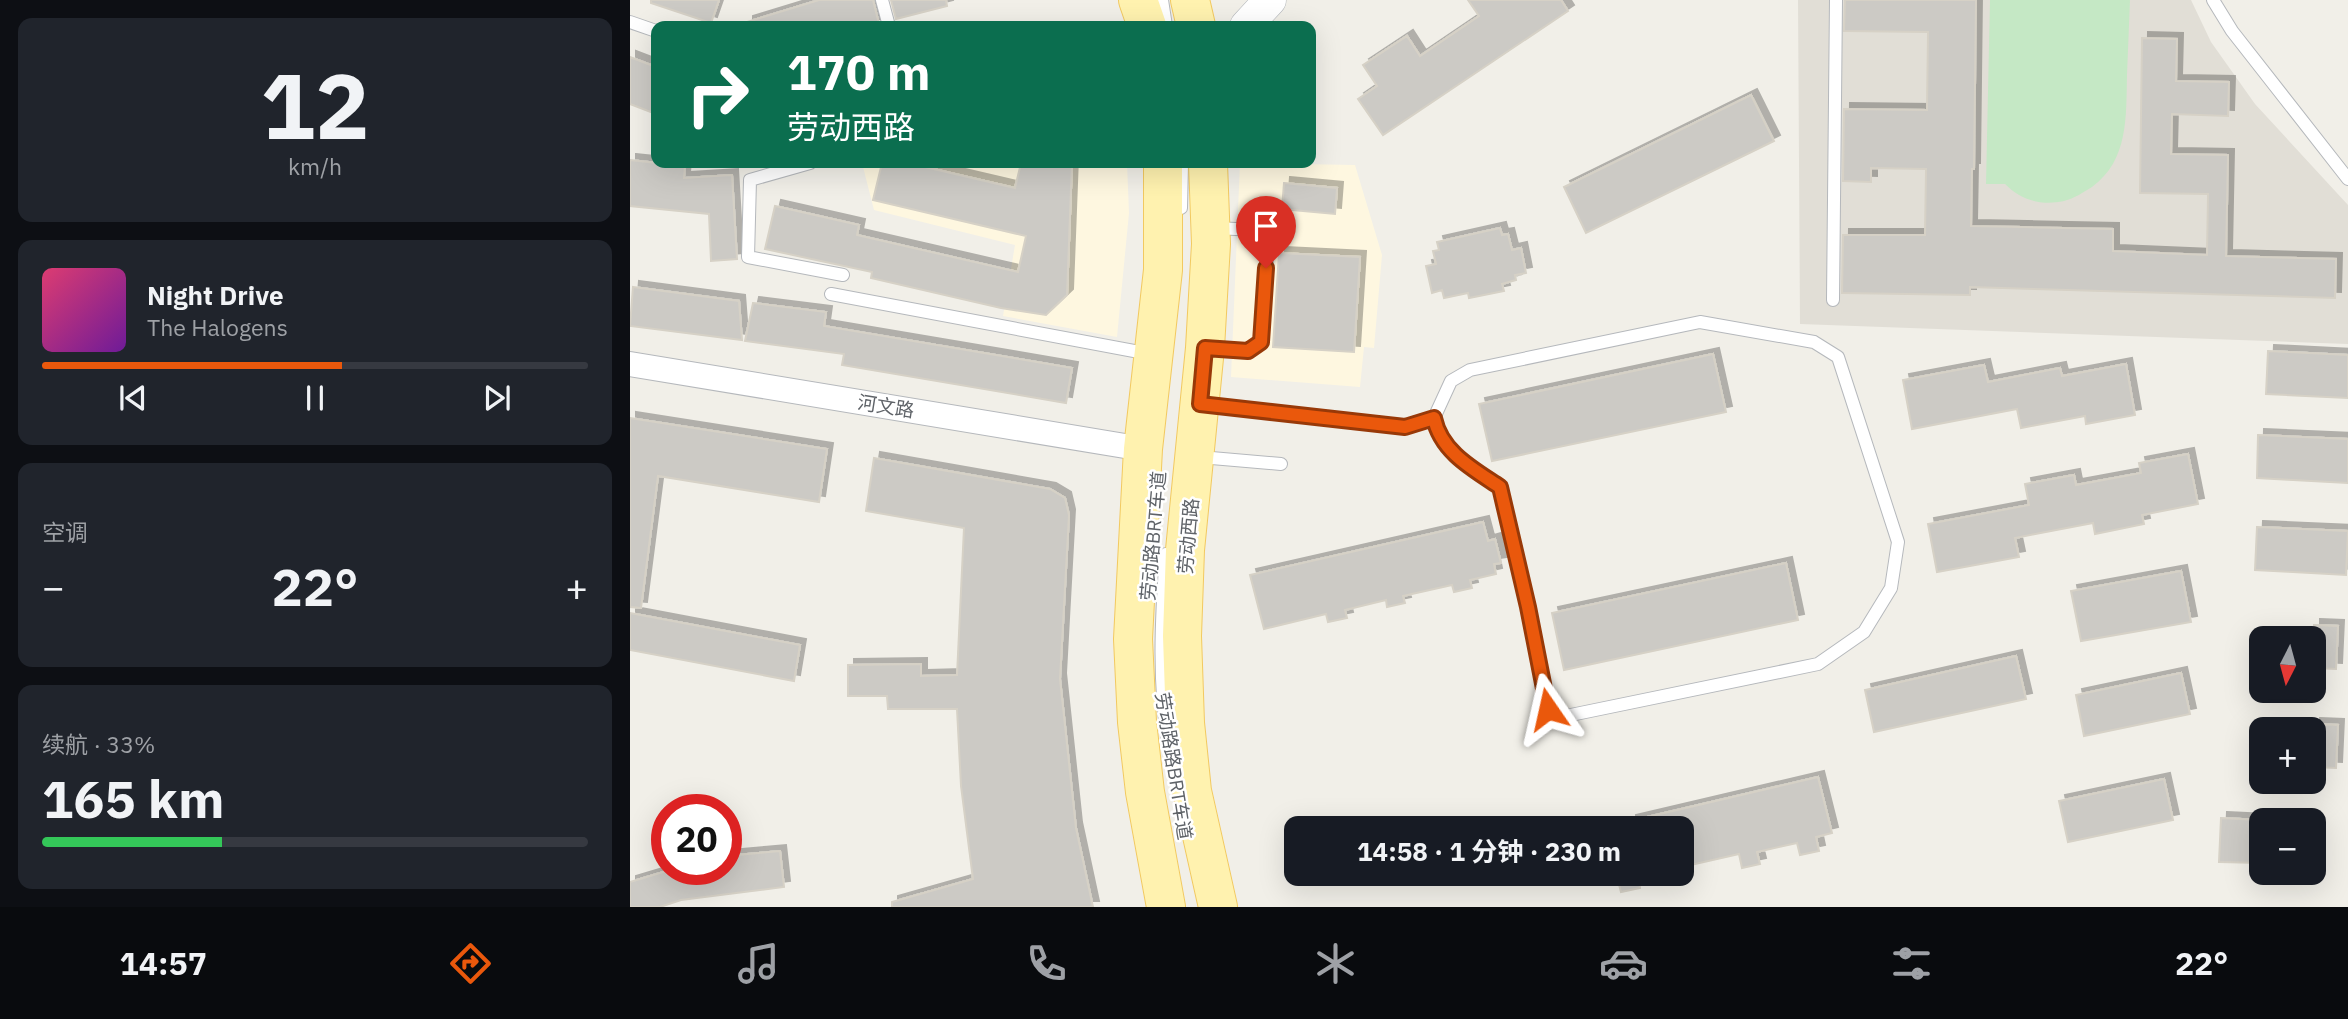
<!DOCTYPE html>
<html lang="zh">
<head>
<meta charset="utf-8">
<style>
	:root { --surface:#171b24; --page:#20242c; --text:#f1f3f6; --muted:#9ea1a6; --line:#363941; --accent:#ea580c }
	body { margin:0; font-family:"IBM Plex Sans","Noto Sans SC",sans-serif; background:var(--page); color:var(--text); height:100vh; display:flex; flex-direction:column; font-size:26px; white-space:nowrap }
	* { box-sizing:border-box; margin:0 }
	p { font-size:23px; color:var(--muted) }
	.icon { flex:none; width:38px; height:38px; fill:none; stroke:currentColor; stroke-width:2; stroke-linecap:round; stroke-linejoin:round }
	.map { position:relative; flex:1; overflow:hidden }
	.details { display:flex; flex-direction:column; gap:18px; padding:18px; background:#0d0f14; width:630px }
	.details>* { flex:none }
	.banner { position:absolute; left:21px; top:21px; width:665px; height:147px; border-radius:14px; box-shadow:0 7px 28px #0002; background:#0b6e4f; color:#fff; overflow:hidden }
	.needle { width:46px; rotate:186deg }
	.fabs { position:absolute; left:1619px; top:626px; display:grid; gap:14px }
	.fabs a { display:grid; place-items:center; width:77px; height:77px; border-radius:14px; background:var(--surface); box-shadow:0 7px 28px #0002; font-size:35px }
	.speed { position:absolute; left:21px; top:794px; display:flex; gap:14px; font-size:35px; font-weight:700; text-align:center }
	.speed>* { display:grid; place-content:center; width:91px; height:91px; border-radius:50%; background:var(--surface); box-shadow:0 7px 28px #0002; line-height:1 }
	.speed .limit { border:10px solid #d22; background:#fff; color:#111 }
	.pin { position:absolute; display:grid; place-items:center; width:60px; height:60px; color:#fff; margin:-72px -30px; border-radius:50% 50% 50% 0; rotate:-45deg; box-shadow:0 0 7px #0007 }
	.pin .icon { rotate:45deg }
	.me { position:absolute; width:77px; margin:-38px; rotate:349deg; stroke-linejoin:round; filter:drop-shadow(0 0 5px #0008) }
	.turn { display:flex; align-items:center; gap:24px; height:147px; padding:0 21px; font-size:32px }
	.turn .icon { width:91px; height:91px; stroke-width:2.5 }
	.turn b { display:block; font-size:49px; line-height:60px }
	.big { font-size:52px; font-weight:700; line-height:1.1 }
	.details .card { flex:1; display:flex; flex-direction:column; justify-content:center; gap:10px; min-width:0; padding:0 24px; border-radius:14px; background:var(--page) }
	.details .dial { align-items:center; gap:0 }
	.dial b { font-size:91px; line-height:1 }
	.song { display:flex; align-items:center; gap:21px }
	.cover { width:84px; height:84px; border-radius:10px; background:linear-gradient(135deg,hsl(340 70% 55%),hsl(280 70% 35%)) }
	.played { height:7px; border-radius:4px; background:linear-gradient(90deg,var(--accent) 55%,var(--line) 55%) }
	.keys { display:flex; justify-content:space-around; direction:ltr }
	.heat { display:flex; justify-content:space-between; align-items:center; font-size:38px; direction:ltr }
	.charge { height:10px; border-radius:5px; background:linear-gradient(90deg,#34c759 33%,var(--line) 0) }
	.trip { position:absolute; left:654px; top:816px; width:410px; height:70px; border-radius:14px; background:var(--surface); box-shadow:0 7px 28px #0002; font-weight:700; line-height:70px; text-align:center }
	.menu { display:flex; height:112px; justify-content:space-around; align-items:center; background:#090b0e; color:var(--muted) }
	.menu .icon { width:49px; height:49px }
	.menu .selected { color:var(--accent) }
	.menu b { font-size:32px; color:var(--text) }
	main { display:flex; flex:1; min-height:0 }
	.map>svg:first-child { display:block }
</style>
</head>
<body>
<main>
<section class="details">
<div class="card dial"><b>12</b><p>km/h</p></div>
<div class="card">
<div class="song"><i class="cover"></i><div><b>Night Drive</b><p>The Halogens</p></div></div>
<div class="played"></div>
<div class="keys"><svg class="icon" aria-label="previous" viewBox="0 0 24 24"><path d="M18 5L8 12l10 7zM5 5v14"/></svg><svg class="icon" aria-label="pause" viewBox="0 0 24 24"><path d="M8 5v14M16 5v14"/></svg><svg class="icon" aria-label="next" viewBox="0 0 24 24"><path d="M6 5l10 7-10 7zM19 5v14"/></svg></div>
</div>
<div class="card"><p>空调</p>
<div class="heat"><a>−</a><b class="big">22°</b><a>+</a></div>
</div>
<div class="card"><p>续航 · 33%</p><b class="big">165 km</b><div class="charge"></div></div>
</section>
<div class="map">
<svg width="1718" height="907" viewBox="0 0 1718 907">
	<defs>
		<filter id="shadow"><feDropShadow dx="6" dy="-6" stdDeviation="0" flood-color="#0004"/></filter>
	</defs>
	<rect width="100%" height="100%" fill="#f1efe8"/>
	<path fill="#fef7e0" d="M232 163H497L499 213 487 337 373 316 385 245 244 210Z
		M610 163 725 165 752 255 744 348 734 347 730 387 601 377Z"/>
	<path fill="#e1ded6" d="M1168 0H1561L1581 42 1625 104 1718 205V344L1170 324Z"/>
	<path fill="#c5e8c5" d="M1360 0H1500C1499 25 1498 50 1497 75 1496 116 1499 160 1462 187 1452 193 1445 198 1434 201 1411 206 1391 200 1375 184H1356Z"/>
	<path fill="#cccac5" stroke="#d6d1c6" stroke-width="2" filter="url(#shadow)" d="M21 0H89L81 23 21 3Z
		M189 0H243L249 24 240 26H117V22Z
		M261 0H316L317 6 266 19Z
		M838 0H931L938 11 753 135 728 99 747 86 733 65 777 36 790 56 849 16Z
		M1215 0H1346L1344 169H1342L1341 226 1483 229V251L1577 255 1578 194 1510 193 1512 38 1547 39 1546 81 1599 82 1598 116 1542 114 1541 154 1598 155 1596 256 1706 259 1705 298 1340 287V295L1212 293 1213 235H1295L1296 169 1241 168V182L1213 181 1214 109 1297 110 1298 32 1214 31Z
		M0 57 26 67V114L0 104Z
		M1121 95 1144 141 956 233 934 187Z
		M0 160 55 166 54 178 102 175 107 259 81 261 79 214 0 206Z
		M252 163H278L385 188 391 163H442L437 295 416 315 371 308 241 278 242 272 135 249 145 206 229 225 227 235 388 272 396 236 243 200Z
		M654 183 707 188 705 214 652 209Z
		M870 228 872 235 878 234 882 250 891 248 896 273 885 275 886 280 872 284 874 291 839 298 838 293 814 298 812 290 802 293 796 266 806 264 803 251 809 250 807 242Z
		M649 253 730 257 724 352 643 347Z
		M3 287 109 301 112 340 0 326Z
		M123 303 196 312 194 326 442 368 436 403 212 365 214 354 115 341Z
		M1638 351 1718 355V398L1636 394Z
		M1083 354 1096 412 862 461 849 404Z
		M1496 364 1505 415 1456 424 1455 416 1391 428 1387 409 1282 429 1273 380 1354 365 1358 382 1430 368 1432 376Z
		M0 418 197 449 189 502 28 476 11 608 0 607Z
		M1628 435 1718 439V483L1627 478Z
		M1558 454 1568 504 1512 515 1514 524 1465 534 1463 523 1385 538 1389 557 1307 572 1298 524 1399 505 1395 484 1444 475 1446 485 1511 473 1509 463Z
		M244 458 420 489 435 498 439 515 430 679 446 828 463 907H262V902L343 879 331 786 327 709H258L257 696H218V665L291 664V676L327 675 334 528 236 511Z
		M853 522 858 541 865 539 871 563 864 564 866 574 840 580 842 588 824 592 822 585 773 596 775 603 757 607 756 600 715 610 717 618 698 622 696 614 634 629 620 575Z
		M1627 527 1718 531 1716 575 1625 570Z
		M1156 563 1168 620 934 670 922 613Z
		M1551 571 1561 622 1451 641 1441 591Z
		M0 613 170 645 164 681 0 650Z
		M1684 625 1708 626 1706 669 1684 668Z
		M1386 656 1396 699 1244 732 1235 690Z
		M1551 673 1560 714 1454 736 1446 695Z
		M1684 724 1708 725 1706 768 1684 767Z
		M1188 777 1202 833 1186 837 1189 851 1170 855 1167 843 1127 852 1130 864 1112 868 1109 854 1052 867V828H1001L1000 821Z
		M1534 779 1543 820 1438 842 1429 801Z
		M1591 818 1631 820V863L1589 862Z
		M150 851 154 887 51 900 30 907H0V882L40 870H96V856Z
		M986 873H1007L1010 888 991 892Z"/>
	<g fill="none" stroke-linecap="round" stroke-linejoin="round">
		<defs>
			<path id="service" d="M252 0 259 26
				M532 0 536 26
				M1583 0 1602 31 1718 179
				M0 22 26 31
				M180 163 120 180 118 257 213 275
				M551 208 552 163
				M201 294 520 354
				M1203 300 1206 0
				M579 349 618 351 631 342 638 244 627 230 585 228
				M574 405 775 427 804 418 821 381 840 370 1070 322 1184 342 1208 357 1268 542 1261 588 1234 632 1188 664 936 716 918 709 898 607 870 487C843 469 811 452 804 418
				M570 457 651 464
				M536 554C531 620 528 683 539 749"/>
			<path id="minor" d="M0 364 513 449"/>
			<path id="tertiary" d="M616 26 640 0"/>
			<path id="primary" d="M508 0 517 26
				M560 0 566 26
				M533 163V270L513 449 503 639 507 722 515 792 536 907
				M578 163 581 244 575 348 555 550 552 636 555 723 562 791 588 907"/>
		</defs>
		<use href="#service" stroke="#b5b8bc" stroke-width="14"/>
		<use href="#minor" stroke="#b5b8bc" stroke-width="26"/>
		<use href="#tertiary" stroke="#b5b8bc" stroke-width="33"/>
		<use href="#primary" stroke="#f2c960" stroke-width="40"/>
		<use href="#service" stroke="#fff" stroke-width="12"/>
		<use href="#minor" stroke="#fff" stroke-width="24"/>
		<use href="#tertiary" stroke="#fff" stroke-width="32"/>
		<use href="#primary" stroke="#fff2af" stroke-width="38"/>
	</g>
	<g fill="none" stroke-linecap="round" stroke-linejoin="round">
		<defs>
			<path id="route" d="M636 268 631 342 618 351 575 348 570 404 775 427 804 418C811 452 843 469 870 487L898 607 918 709"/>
		</defs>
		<use href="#route" stroke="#983908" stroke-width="18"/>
		<use href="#route" stroke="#ea580c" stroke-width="12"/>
	</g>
	<g text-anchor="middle" stroke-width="5" stroke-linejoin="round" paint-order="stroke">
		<g font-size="19" fill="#5f6368" stroke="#fff">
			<text transform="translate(256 406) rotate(9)" y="7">河文路</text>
			<text transform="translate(523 536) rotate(-85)" y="7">劳动路BRT车道</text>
			<text transform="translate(558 536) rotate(-85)" y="7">劳动西路</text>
			<text transform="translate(544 766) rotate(81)" y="7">劳动路路BRT车道</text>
		</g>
	</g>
</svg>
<div class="fabs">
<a><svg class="needle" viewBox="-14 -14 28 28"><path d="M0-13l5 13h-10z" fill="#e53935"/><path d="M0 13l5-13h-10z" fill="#9ea1a6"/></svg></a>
<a>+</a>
<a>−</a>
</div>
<div class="speed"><div class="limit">20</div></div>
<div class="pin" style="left:636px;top:268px;background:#d93025"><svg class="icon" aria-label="arrive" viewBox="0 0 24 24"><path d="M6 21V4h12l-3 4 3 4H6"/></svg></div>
<svg class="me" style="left:918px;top:709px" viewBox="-20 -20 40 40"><path d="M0-17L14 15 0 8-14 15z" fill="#ea580c" stroke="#fff" stroke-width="4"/></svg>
<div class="trip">14:58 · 1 分钟 · 230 m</div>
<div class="banner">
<div class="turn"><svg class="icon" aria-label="right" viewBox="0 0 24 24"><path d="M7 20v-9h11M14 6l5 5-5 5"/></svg><div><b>170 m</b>劳动西路</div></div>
</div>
</div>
</main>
<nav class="menu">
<b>14:57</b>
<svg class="icon selected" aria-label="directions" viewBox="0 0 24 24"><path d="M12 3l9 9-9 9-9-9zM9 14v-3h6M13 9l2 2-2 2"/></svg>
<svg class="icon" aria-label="music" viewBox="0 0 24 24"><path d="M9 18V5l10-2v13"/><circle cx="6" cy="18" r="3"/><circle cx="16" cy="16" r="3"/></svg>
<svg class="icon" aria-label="phone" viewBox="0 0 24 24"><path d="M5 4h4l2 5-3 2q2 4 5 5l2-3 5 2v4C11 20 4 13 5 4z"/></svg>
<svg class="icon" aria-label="climate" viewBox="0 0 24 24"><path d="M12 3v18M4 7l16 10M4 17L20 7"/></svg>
<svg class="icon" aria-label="car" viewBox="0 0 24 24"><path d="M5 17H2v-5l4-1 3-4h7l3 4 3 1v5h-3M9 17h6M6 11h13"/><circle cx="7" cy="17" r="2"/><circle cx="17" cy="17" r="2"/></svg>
<svg class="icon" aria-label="filters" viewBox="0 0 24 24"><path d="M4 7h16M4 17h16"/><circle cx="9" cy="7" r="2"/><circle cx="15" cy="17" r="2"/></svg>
<b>22°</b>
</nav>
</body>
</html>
